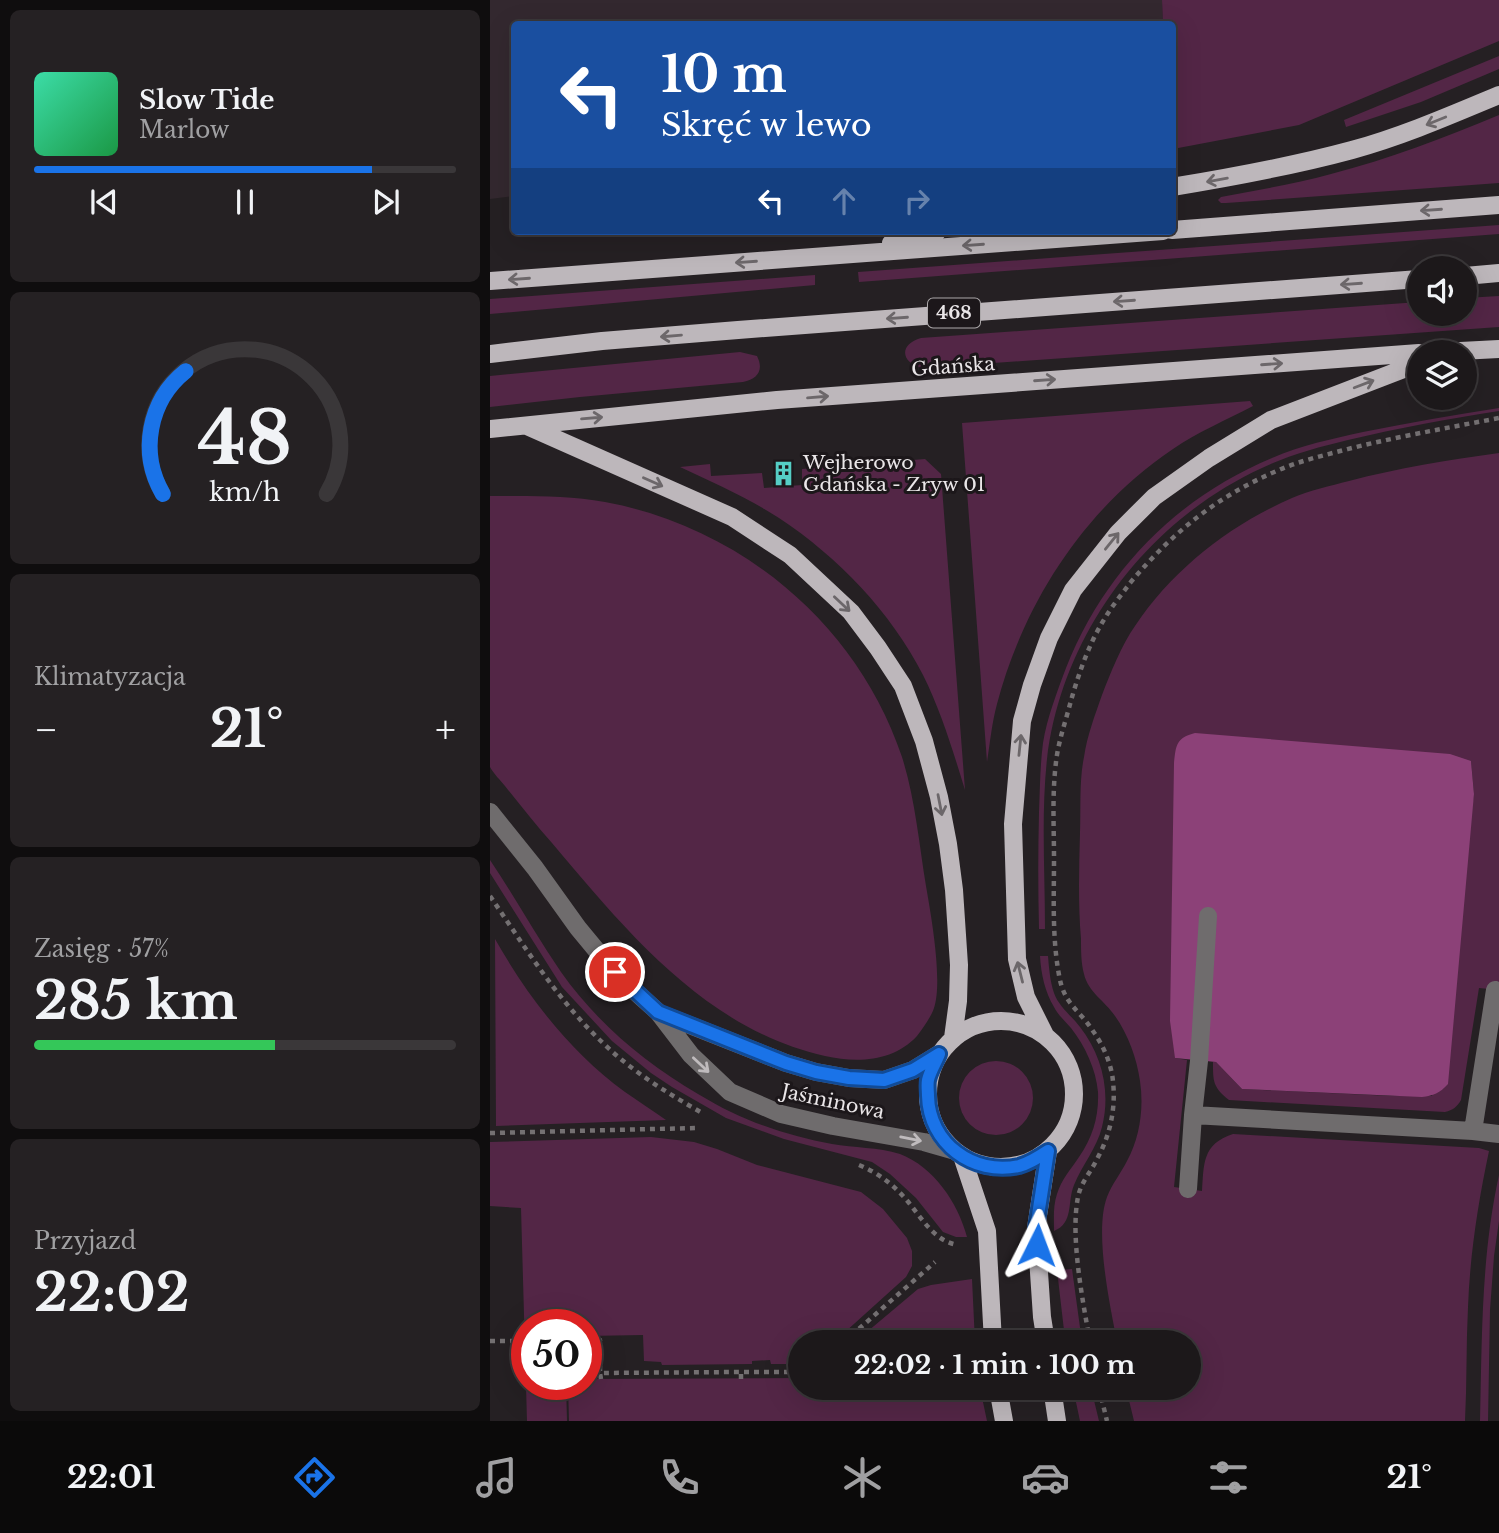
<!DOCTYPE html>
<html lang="pl">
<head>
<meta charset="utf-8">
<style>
	:root { --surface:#1c181a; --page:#252123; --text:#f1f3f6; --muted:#a0a0a2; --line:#3a3739; --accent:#1a73e8 }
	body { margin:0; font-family:"Libre Baskerville",serif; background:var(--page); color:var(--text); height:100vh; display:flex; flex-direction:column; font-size:26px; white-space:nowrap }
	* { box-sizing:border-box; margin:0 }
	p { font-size:23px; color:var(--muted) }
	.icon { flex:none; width:38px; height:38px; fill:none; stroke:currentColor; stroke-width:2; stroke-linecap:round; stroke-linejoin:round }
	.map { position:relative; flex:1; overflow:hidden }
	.panel { display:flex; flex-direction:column; gap:10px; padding:10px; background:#0f0d0e; width:490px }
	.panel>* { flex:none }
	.banner { position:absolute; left:21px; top:21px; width:665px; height:214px; border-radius:7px; box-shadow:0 7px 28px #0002,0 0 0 2px var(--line); background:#1a4fa0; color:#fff; overflow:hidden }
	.fabs { position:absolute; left:917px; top:256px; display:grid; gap:14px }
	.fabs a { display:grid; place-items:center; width:70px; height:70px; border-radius:50%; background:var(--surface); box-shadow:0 7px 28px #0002,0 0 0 2px var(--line); font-size:35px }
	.speed { position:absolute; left:21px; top:1309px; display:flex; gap:14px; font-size:35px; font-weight:700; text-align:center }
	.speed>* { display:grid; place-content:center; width:91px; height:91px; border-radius:50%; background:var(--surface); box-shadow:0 7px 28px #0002,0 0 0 2px var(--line); line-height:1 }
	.speed .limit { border:10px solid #d22; background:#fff; color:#111 }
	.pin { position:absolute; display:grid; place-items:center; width:60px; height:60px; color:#fff; margin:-30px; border:4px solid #fff; border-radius:50%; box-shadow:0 2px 7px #0007 }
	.me { position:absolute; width:77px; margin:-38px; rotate:3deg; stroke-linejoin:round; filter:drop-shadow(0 0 5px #0008) }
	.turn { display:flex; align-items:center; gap:24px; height:147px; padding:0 35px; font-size:32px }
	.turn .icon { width:91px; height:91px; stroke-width:2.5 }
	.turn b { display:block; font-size:49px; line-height:60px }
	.lanes { display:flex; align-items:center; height:66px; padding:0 35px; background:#0003; justify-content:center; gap:35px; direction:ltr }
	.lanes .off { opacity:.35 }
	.big { font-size:52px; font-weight:800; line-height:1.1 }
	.panel .widget { flex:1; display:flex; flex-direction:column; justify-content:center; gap:10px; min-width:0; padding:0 24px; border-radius:10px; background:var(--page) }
	.panel .dial { align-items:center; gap:0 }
	.dial svg { height:182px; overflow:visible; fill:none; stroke:var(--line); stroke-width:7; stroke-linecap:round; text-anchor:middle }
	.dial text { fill:var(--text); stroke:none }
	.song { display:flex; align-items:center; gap:21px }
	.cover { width:84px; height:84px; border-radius:10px; background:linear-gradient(135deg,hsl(160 70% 55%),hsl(140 70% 35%)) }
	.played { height:7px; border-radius:4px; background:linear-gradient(90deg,var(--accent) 80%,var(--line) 80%) }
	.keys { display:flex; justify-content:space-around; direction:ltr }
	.heat { display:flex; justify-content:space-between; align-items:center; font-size:38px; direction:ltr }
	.charge { height:10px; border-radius:5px; background:linear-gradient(90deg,#34c759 57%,var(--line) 0) }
	.trip { position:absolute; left:298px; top:1330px; width:413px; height:70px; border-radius:35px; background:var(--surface); box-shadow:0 7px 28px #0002,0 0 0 2px var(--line); font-weight:800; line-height:70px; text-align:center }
	.dock { display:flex; height:112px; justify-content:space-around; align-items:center; background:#0b0a0a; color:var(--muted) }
	.dock .icon { width:49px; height:49px }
	.dock .on { color:var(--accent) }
	.dock b { font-size:32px; color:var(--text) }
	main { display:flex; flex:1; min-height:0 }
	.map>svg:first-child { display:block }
</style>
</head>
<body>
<main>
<section class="panel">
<div class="widget">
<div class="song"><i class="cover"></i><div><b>Slow Tide</b><p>Marlow</p></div></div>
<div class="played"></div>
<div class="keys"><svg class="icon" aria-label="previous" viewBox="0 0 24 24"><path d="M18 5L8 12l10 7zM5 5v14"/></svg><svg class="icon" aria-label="pause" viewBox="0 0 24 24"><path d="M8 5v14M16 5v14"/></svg><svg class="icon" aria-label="next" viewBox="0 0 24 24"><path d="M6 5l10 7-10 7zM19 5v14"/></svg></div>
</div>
<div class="widget dial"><svg viewBox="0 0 100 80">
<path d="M14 69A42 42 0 1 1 86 69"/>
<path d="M14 69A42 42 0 0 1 24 15" stroke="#1a73e8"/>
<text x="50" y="56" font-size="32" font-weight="700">48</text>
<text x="50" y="72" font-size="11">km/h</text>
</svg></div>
<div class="widget"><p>Klimatyzacja</p>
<div class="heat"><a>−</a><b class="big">21°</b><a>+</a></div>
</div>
<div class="widget"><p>Zasięg · 57%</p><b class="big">285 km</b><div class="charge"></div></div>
<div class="widget"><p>Przyjazd</p><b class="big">22:02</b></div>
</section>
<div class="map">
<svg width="1009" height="1421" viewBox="0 0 1009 1421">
	<rect width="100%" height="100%" fill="#252023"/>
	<path fill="#33282f" d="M0 0H672L673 24H24V196L0 199Z"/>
	<path fill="#532646" d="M672 0H1009V41L809 125 683 149 682 24H673Z
		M1009 56V69L931 102 856 127 854 120Z
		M1009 115V183L736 203H731L728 200 731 197C768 190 805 184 841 174 899 159 954 138 1009 115Z
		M1009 225V234L369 282 368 272 409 269Z
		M325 275V285L0 314V299Z
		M1009 296V327L433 368C410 363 409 344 431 338L929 302V313H975V298Z
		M250 352 267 356C274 370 268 379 253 382L90 397 0 407V376Z
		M760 401 763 406C736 420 708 432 683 449 595 508 534 602 507 704 502 722 500 743 497 762L472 423Z
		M1009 408V411C958 419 908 428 858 440 829 447 799 455 772 468 658 520 572 633 557 759 551 815 555 872 555 929H549C548 890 548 851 549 812 550 789 550 766 553 743 557 718 567 692 576 668 614 572 686 498 782 458 811 445 842 439 873 432 918 423 963 415 1009 408Z
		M1009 453V990L989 988 971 1100C967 1107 963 1110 955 1112L739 1100C723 1087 723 1082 723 1062H726L752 1089 902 1096H942L984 794 981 761 685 1058 697 1060 684 1187 712 1191C714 1164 712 1144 743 1134L989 1148 999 1151C988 1203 980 1254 978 1307 976 1345 977 1383 975 1421H644L636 1388H698V1342H627C620 1305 604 1232 617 1197 622 1184 631 1173 637 1161 650 1137 654 1108 650 1081 647 1059 638 1034 625 1016 615 1001 598 992 594 974 591 963 591 950 591 939 588 904 589 868 590 833 591 808 589 781 594 757 597 736 605 715 612 695 620 674 632 644 645 626 683 569 740 525 802 498 820 490 840 486 859 481 908 468 958 460 1009 453Z
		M435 459 451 474 475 790C463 751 451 711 433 675 401 612 348 557 289 518 258 498 224 483 190 467L220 464 221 476 272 473 274 488 312 485V469Z
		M0 496C38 496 77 495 115 502 251 527 368 625 412 757 425 798 429 843 436 886 441 915 453 981 444 1008 441 1017 433 1028 427 1036 403 1062 367 1063 335 1056 217 1030 137 932 62 843 46 825 31 806 15 786 11 781 3 773 0 767 0 766 0 751 0 750 0 734 0 717 0 701 0 633 0 564 0 496Z
		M0 860C25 897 46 936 71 972 107 1023 155 1063 208 1094 219 1100 230 1107 241 1112 272 1127 308 1138 342 1144 364 1148 388 1147 410 1154 444 1167 468 1203 477 1237H466L453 1232 426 1198 400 1174 382 1162 294 1139 236 1118 182 1087 161 1073 122 1041 72 987 0 873Z
		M5 939C38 997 80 1052 135 1092 148 1101 162 1110 176 1120L6 1126Z
		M550 956H558C559 968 560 981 564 993 569 1007 581 1015 590 1027 612 1055 621 1092 612 1127 607 1148 592 1165 584 1185 577 1202 584 1223 564 1231 564 1218 563 1206 567 1194 571 1180 581 1169 589 1157 603 1137 609 1116 608 1092 606 1069 595 1046 581 1028 575 1021 568 1015 564 1007 555 992 551 974 550 956Z
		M469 1098a37 37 0 1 1 74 0a37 37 0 1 1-74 0Z
		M161 1137 204 1142 227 1149 267 1165 371 1192 393 1209 417 1238 422 1251V1266L416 1277 344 1342H310V1364H281L280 1360 262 1361V1364L172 1365 171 1362 154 1361 153 1335 96 1336V1325H37V1384H76L77 1421H37L31 1208 0 1206V1142Z
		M1009 1175V1221L1004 1256 1000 1310 998 1421H990C992 1338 991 1257 1009 1175Z
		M582 1269 592 1342H576L575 1339 567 1270Z
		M482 1279 485 1342H365L428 1289 441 1285Z
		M310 1378V1388H490L497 1421H79L78 1384H96V1379Z
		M583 1388H601L609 1421H590Z"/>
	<path fill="#8c4178" d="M705 733 960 754 981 761 984 794 958 1084C950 1093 943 1096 932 1097L752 1089 726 1062 685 1058 680 1021 684 763C686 745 686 738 705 733Z"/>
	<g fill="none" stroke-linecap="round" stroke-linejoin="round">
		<path stroke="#747072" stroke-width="4.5" stroke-dasharray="5 5" stroke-linecap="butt" d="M0 896C35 947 68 1001 114 1044 144 1073 179 1094 214 1114
			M0 1133 206 1128
			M369 1165C386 1172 400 1182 413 1196 430 1214 442 1241 468 1245
			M96 1340H110V1373
			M0 1341H37
			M354 1342 445 1262
			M600 1342C593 1302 580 1237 588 1197 591 1182 601 1172 607 1159 620 1136 626 1108 623 1082 622 1065 613 1045 603 1031 589 1009 574 1005 569 975 562 937 564 898 564 859 564 827 562 794 566 762 568 744 574 726 579 708 587 678 598 645 615 618 622 606 632 594 640 583 683 532 727 496 789 470 809 461 832 456 854 450 905 437 957 428 1009 418
			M111 1379 110 1373 251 1372
			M251 1379V1372H310
			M609 1388 617 1421"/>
		<path stroke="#6f6c6d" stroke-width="18" d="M0 812 45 868 88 928 112 957 139 986 168 1012 201 1055 240 1092 291 1114 343 1126 434 1142 462 1150
			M169 1013 296 1063 326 1072 359 1078 394 1080 423 1070 449 1054
			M703 1115 983 1131 1009 1134
			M983 1131 1005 990
			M698 1189 703 1115 709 1061 718 916"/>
		<path stroke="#bdb7bb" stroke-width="18" d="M682 187C743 177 803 166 862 150 913 136 961 115 1009 95
			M682 230 1009 205
			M401 243 448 231
			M975 276 1009 273
			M0 281 673 231
			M951 352 1009 349
			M0 354 112 341 248 330 929 279
			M37 426 242 517 300 555 361 612 388 648 413 686 434 741 449 797 458 844 464 890 469 965 468 1001 463 1038
			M0 429 287 400 929 353
			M438 1094a73 73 0 1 1 146 0a73 73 0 1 1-146 0Z
			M555 1035 536 997 527 959 523 824 532 721 542 685 559 638 583 590 628 533 664 497 719 458 781 420 929 363
			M472 1156 497 1231 503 1342
			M556 1342 552 1317 546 1228 558 1151
			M508 1388 514 1421
			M562 1388 567 1421"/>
	</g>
	<defs><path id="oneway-shaft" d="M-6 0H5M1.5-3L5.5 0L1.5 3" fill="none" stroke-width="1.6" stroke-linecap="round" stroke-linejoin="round" transform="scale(1.75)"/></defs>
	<g stroke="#6c676a">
		<use href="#oneway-shaft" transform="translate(946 121) rotate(158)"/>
		<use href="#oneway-shaft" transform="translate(727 180) rotate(170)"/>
		<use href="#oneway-shaft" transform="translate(941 210) rotate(176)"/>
		<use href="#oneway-shaft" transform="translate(483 245) rotate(176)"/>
		<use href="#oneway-shaft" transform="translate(256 262) rotate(176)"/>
		<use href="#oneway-shaft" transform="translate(29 279) rotate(176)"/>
		<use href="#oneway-shaft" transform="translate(861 284) rotate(176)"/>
		<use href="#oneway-shaft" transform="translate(634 301) rotate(176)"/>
		<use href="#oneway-shaft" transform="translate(407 318) rotate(176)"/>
		<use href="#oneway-shaft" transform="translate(181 336) rotate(175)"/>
		<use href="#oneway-shaft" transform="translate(782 364) rotate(-4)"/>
		<use href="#oneway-shaft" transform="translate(555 380) rotate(-4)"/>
		<use href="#oneway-shaft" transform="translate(874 384) rotate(-21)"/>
		<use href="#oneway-shaft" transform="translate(328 397) rotate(-5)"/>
		<use href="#oneway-shaft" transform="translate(102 418) rotate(-5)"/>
		<use href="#oneway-shaft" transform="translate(163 482) rotate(24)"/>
		<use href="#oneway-shaft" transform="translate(622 541) rotate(-51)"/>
		<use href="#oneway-shaft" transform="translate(352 604) rotate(43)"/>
		<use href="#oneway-shaft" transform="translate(530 745) rotate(-84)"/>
		<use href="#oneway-shaft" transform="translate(450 805) rotate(79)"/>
		<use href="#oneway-shaft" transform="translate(530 972) rotate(-104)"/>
	</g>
	<g stroke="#bfbbbd">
		<use href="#oneway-shaft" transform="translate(211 1065) rotate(43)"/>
		<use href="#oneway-shaft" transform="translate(421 1139) rotate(11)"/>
	</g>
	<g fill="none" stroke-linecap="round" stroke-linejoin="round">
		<defs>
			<path id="route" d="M125 972 168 1012 296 1063 326 1072 359 1078 394 1080 423 1070 449 1054C446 1062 440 1071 438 1080 437 1085 438 1091 438 1096 439 1143 483 1176 529 1166 540 1163 549 1157 558 1151L546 1228 547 1245"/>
		</defs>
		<use href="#route" stroke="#114b97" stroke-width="18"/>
		<use href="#route" stroke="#1a73e8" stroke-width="12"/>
	</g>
	<defs>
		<symbol id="building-bare" viewBox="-9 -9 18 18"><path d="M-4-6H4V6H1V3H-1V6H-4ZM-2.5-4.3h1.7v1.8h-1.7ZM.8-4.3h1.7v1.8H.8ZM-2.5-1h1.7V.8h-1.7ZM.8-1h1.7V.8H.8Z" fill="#55cec5" stroke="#1c171a" stroke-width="2.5" paint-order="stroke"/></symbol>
	</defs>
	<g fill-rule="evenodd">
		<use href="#building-bare" x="276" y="456" width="35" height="35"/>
	</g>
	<g text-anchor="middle" stroke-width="6" stroke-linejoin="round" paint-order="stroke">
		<rect fill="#1c171a" stroke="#aca8aa" stroke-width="2" x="438" y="298.5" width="52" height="29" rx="5"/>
		<g font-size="18" font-weight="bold" fill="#eae6e8">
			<text x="464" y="319">468</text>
		</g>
		<g font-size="19" fill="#eae6e8" stroke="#1c171a">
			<text transform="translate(463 366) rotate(-4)" y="7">Gdańska</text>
			<text transform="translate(343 1101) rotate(12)" y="7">Jaśminowa</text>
		</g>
		<g font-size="19" fill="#eae6e8" stroke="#1c171a" text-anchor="start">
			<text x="313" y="469">Wejherowo<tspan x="313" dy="22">Gdańska - Zryw 01</tspan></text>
		</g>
	</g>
</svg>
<div class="fabs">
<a><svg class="icon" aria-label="sound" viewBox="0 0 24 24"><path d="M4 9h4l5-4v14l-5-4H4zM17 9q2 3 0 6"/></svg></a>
<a><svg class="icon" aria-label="layers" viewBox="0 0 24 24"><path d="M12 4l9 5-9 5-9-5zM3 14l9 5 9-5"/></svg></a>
</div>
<div class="speed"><div class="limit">50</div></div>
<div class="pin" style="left:125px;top:972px;background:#d93025"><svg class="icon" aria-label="arrive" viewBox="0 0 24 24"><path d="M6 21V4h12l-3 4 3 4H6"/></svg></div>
<svg class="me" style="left:547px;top:1245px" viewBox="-20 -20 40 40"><path d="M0-17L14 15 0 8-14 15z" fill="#1a73e8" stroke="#fff" stroke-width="4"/></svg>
<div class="trip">22:02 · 1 min · 100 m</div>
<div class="banner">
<div class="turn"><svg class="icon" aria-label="left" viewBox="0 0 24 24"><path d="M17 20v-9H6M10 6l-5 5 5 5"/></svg><div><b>10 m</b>Skręć w lewo</div></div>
<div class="lanes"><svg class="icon" aria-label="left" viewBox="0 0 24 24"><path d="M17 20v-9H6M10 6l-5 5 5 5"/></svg><svg class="icon off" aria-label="ahead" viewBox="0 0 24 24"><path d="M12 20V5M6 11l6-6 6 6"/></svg><svg class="icon off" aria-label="right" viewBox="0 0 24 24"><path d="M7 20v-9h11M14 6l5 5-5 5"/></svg></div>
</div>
</div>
</main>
<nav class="dock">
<b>22:01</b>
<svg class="icon on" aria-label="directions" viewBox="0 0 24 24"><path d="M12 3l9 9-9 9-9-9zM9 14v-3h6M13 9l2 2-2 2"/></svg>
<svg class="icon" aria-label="music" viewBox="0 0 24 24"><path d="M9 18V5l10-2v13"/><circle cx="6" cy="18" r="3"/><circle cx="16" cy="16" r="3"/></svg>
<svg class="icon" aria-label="phone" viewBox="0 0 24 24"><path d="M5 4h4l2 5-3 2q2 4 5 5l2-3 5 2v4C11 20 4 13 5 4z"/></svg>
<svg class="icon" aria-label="climate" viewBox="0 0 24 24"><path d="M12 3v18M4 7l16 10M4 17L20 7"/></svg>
<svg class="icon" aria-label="car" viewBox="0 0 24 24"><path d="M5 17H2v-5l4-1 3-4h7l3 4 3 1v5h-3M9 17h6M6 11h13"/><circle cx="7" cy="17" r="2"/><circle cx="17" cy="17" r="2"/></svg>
<svg class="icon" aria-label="filters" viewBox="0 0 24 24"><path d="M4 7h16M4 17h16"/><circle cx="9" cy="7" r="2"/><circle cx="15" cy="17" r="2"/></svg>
<b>21°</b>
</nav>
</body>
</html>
